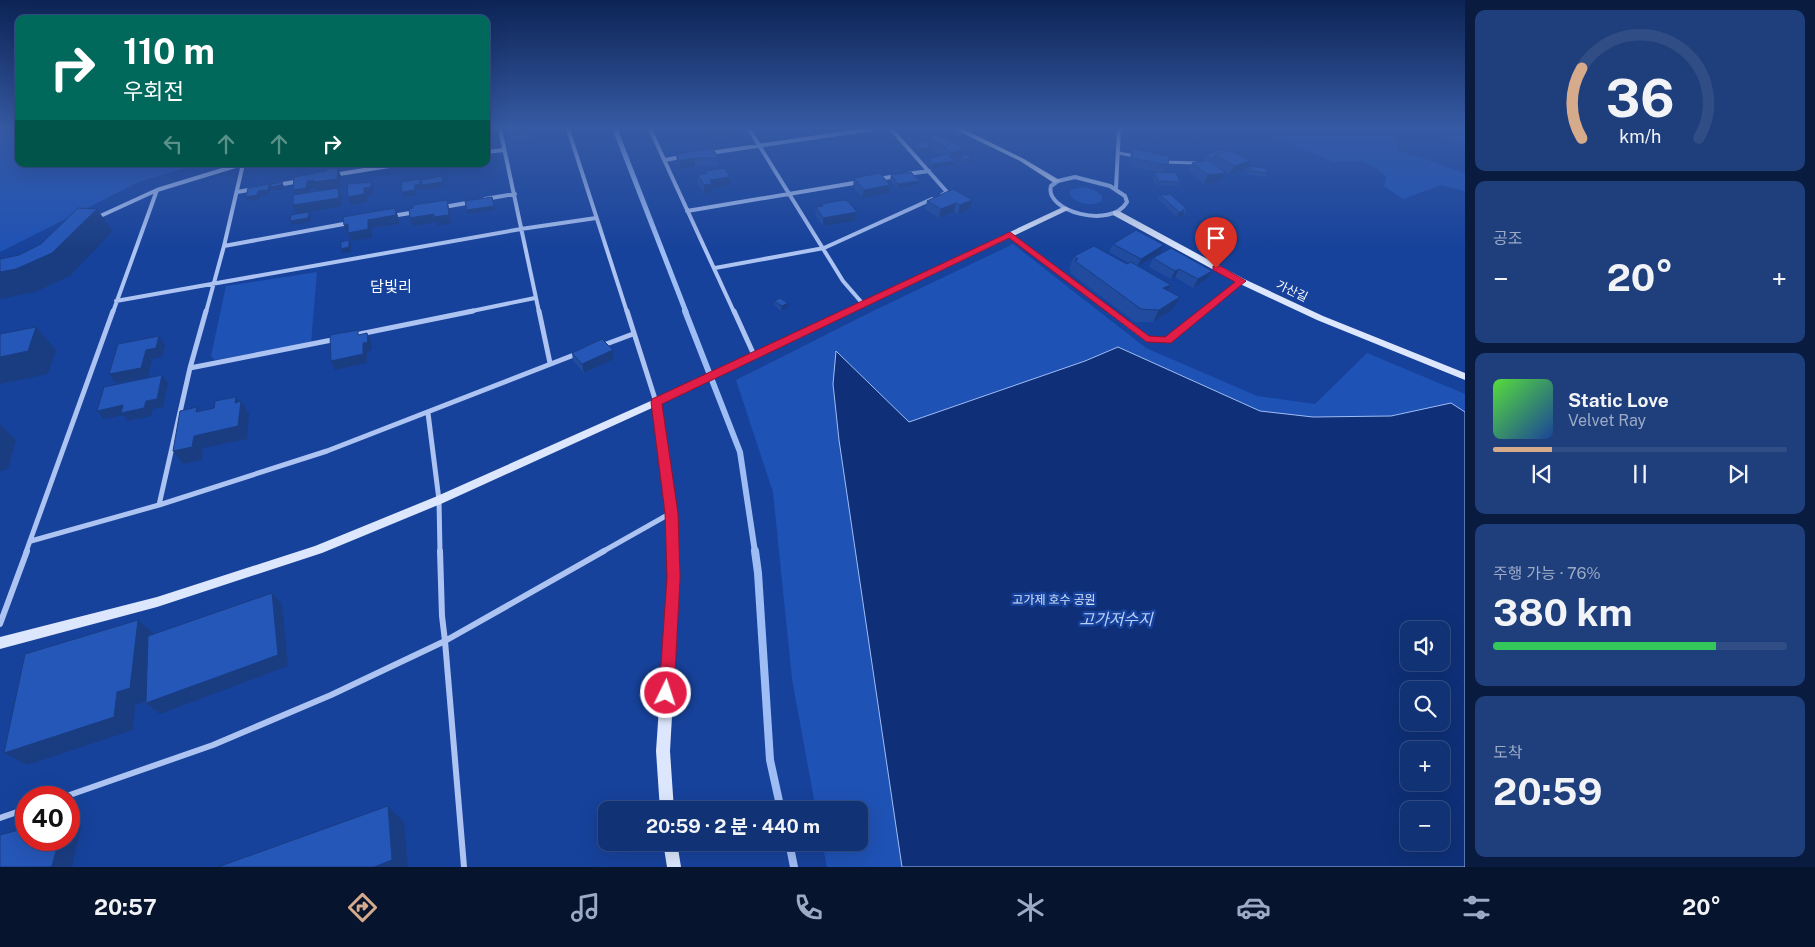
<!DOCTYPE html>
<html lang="ko">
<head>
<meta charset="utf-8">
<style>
	:root { --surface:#113274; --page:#1e3e7c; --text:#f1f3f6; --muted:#9caac5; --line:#304d86; --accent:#d6ab8b }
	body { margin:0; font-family:"Public Sans","Noto Sans KR",sans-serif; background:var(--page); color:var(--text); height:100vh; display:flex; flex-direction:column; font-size:19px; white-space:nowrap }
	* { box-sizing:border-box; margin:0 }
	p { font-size:16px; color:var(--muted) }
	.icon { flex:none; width:28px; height:28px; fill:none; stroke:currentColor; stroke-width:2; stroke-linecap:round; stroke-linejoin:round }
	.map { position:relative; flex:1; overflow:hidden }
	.side { display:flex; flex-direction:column; gap:10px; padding:10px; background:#091c40; width:350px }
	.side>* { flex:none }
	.top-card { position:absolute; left:15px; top:15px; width:475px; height:152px; border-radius:10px; box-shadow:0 5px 20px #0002,0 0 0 1px var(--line); background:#00695c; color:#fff; overflow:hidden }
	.controls { position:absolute; left:1400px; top:621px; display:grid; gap:10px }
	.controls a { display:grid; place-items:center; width:50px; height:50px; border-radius:10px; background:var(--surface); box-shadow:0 5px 20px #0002,0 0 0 1px var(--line); font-size:25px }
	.speed { position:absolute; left:15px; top:786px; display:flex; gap:10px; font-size:25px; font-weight:700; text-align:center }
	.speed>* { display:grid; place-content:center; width:65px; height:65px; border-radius:50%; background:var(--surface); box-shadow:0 5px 20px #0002,0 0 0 1px var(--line); line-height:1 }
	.speed .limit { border:8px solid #d22; background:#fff; color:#111 }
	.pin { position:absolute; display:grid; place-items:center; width:42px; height:42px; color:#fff; margin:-51px -21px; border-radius:50% 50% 50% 0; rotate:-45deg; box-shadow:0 0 5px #0007 }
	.pin .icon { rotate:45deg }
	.me { position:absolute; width:55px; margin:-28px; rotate:4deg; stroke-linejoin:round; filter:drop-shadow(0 0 4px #0008) }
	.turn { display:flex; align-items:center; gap:18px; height:105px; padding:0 25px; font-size:22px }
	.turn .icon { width:65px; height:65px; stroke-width:2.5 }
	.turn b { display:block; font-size:35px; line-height:42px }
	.lanes { display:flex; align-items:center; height:48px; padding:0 25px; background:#0003; justify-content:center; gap:25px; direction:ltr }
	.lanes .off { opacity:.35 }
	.big { font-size:38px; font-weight:700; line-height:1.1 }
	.side .tile { flex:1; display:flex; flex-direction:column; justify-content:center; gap:8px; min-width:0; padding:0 18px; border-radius:10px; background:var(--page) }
	.side .dial { align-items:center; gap:0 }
	.dial svg { height:130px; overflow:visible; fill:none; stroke:var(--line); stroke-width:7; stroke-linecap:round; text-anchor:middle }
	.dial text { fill:var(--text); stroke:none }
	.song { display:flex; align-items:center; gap:15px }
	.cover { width:60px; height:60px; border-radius:8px; background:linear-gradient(135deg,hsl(110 70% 55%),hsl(220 70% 35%)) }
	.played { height:5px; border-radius:2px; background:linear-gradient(90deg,var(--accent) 20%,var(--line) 20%) }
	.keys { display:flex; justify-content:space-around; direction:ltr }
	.heat { display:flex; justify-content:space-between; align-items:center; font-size:28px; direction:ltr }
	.charge { height:8px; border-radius:4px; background:linear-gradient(90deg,#34c759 76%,var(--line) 0) }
	.trip { position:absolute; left:598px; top:801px; width:270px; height:50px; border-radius:10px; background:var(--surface); box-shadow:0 5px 20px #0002,0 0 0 1px var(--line); font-weight:700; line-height:50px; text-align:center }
	.dock { display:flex; height:80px; justify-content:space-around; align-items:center; background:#07142e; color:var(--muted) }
	.dock .icon { width:35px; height:35px }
	.dock .current { color:var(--accent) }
	.dock b { font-size:22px; color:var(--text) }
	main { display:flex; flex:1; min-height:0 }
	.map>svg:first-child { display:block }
</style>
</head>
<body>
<main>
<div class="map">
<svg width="1465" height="867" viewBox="0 0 1465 867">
	<rect width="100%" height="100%" fill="#17429b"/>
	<path fill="#1f52b5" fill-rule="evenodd" d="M0 129H19V164H197L139 182 0 252Z
		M1253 129H1386L1395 139 1398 150 1465 173V191L1441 185 1403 199 1384 186 1387 177 1373 166 1362 161 1334 162Z
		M1442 129H1465V146L1446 137Z
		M1086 187 1096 191 1102 196V201C1091 207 1080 204 1071 197L1070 192 1072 189Z
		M1013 244 1146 348 1257 396 1315 404 1367 353 1465 394V867H827L822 843 859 842V810H816L792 679 773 492 736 380 869 313ZM1409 630H1441V662H1409ZM1409 690H1441V722H1409ZM1409 750H1441V782H1409ZM1409 810H1441V842H1409Z
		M317 272 311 343 215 360 211 356 226 286Z"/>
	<path fill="#0f3078" stroke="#9fbdf5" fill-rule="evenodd" d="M1118 347 1260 411 1313 417 1391 416 1451 403 1465 412V867H902L839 440 833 384 836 351 909 422 1085 361ZM1409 630H1441V662H1409ZM1409 690H1441V722H1409ZM1409 750H1441V782H1409ZM1409 810H1441V842H1409Z"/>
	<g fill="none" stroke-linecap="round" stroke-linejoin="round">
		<path stroke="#9fbdf5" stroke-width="5" d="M615 129 686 312"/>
		<path stroke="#9fbdf5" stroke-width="6" d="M685 311 740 452 755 552"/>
		<path stroke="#9fbdf5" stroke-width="8" d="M755 551 758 573 770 760 781 810
			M789 842 794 867"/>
		<path stroke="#adc4f2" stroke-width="3" d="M1119 153 1134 156
			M1163 162 1196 163"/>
		<path stroke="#adc4f2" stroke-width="4" d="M500 129 539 312
			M568 129 627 312
			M650 129 734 312
			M749 129 843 281 863 304
			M891 129 947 192 942 195
			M486 152 504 150
			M710 153 872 129
			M665 160 681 157
			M907 174 929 171
			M333 175 402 164
			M1075 177 1110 186 1125 196 1127 202C1111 230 1044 211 1051 186L1058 181Z
			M878 179 897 176
			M277 185 300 181
			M1116 188 1119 129
			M237 192 254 189
			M485 199 515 194
			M444 207 472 202
			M687 211 860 182
			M392 216 416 212
			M96 218 157 190
			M1010 235 1112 312
			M224 246 349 223
			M715 268 824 248 932 199
			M116 301 521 229 596 218
			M113 312 157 190 242 164
			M206 312 224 246 243 164
			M467 312 535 298
			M1202 312 1241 281"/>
		<path stroke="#adc4f2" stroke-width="5" d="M539 311 550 363
			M627 311 656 402
			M734 311 754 355
			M1110 311 1147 339 1167 340 1204 311
			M355 335 473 311
			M601 346 633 334
			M190 368 337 339
			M428 413 439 500 440 552
			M159 505 190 368 206 311
			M31 541 159 505 327 451 579 353
			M26 552 113 311
			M602 552 671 513"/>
		<path stroke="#adc4f2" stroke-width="6" d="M0 624 27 551
			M61 798 213 745 331 695 445 641 442 616 440 551
			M0 818 26 809
			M464 867 445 641 604 551"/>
		<path fill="#dce6fc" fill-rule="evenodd" d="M954 129H963L1024 159 1061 181 1054 183 1020 161Z
			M1063 207H1066L1070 209 661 404 676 513 680 577 670 751 674 810H660L656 751 668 577 666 513 652 408 443 503 322 553 157 607 0 649V637L157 597 315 546 435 497 653 400Z
			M1113 211H1119L1244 279 1323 316 1465 373V380L1317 320 1238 283 1113 215Z
			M663 842H677L681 867H667Z"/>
	</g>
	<path fill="#204b9f" d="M707 129H744V133L725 136V138L712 140Z
		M1130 129H1162L1160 133 1156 138 1129 130Z
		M1180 129H1203L1195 138 1179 133Z
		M928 138 963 148 961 156 971 162 967 164 959 160 960 157 953 160 954 165 932 168 928 163 929 159 943 155V154L931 148 930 151 921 153 915 146 916 142 927 143Z
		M1133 149 1168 165 1164 173 1180 182 1178 186 1156 185 1152 176 1154 172 1163 173 1128 166 1130 157Z
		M1222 149 1245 169 1230 174 1218 167 1226 173 1221 181 1204 184 1188 171 1192 163 1207 161 1203 159 1205 155Z
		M676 154 718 158V166H695L680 169 677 162Z
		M1249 166 1268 173 1266 177 1249 175 1247 171Z
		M705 171 730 177V185L712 188V192L704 194 698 183V175L705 174Z
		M891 175 919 181 918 185 897 188 890 180Z
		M854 178 890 185 889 193 862 198 853 186Z
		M953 189 970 209 958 214 954 211 939 218 925 209 927 201Z
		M1160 195 1187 209 1185 214H1183L1182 216 1177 217 1158 199Z
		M822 204 857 212 855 221 823 226 815 215 816 207 822 206Z
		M1113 244 1160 253 1139 266 1171 285 1168 290 1173 309 1153 322H1135L1070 273 1071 270 1069 268 1074 256 1127 264 1129 263 1109 252Z
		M1153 258 1212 271 1207 279 1193 288 1175 277 1171 279 1149 267Z
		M774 301 788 303V307L781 311 774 305Z
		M572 353 614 359 584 373 573 361Z"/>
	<path fill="#1a3d82" d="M509 129H545L510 134Z
		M658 129H672V131L659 133Z
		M724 129H744V133L725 136V138L712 140V132Z
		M803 129H813L812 132 803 133Z
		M1199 129H1203L1195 138Z
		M531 139 532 143 515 145 514 141Z
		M931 147 930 151 921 153V149Z
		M963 148 961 156 951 161 952 153Z
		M695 158V166L680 169 679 161Z
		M972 158 971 162 967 164 968 160Z
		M955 161 954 165 932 168 933 164Z
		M1250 161 1245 169 1230 174 1234 166Z
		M338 168 341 176 340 187 317 190 316 188 311 189 310 196 297 198 293 190 307 181Z
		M1226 173 1221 181 1204 184 1208 175Z
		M442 176 444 186 424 190 422 185Z
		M730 177V185L712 188V192L704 194V185L710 180Z
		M420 179 422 189 416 190V195L404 197 402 192 415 185Z
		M919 181 918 185 897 188 898 184Z
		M282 182 284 186V189L273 191 271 187Z
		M371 182 374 190V195L367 196V202L351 205 348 197 364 188Z
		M269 184 271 188 270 194 260 196V199L248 201 246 197 258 191Z
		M890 185 889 193 862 198 864 190Z
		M338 188 342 196V206L296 214 293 205Z
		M492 197 495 210 468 214 467 210Z
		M447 200 449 208 451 223 437 226 436 222 413 226 410 218Z
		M972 200 970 209 958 214 960 205Z
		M956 203 954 211 939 218 941 209Z
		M395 208 398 216 399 224 371 228 372 238 352 241 344 225 368 220Z
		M97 209 113 231 70 276 35 292 0 299V272Z
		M309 212 311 216 310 222 292 225 290 221Z
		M857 212 855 221 823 226V218Z
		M1179 212H1184L1182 216 1177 217Z
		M349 240 351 244V252L342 253 341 249Z
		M1164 245 1160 253 1137 267 1141 259Z
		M1179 269 1175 277 1171 279 1175 271Z
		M1212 271 1207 279 1193 288 1198 279Z
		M1171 285 1164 297 1163 288Z
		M1180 297 1173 309 1153 322 1159 310Z
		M788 303V307L781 311 782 306Z
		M36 327 56 350 48 374 0 384V357Z
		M367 333 371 342 372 350 367 352V363L335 370 331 361 363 343Z
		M159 336 165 345 162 357 152 359 148 377 116 383 109 374 146 350Z
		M613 350 614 359 584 373 582 364Z
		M162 375 168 383 163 407 153 409 151 416 128 421 123 415 104 419 97 411Z
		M236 397 241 405V401L249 414 247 439 203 448 202 460 183 464 173 451 194 436 235 403Z
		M0 424 16 440 8 469 0 471Z
		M272 593 282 604 288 666 160 714 146 703Z
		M138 620 154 634 148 701 135 705 133 730 27 765 4 753 117 692Z
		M388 806 404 822 408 867H374Z
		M69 820 81 826 72 867H49L59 840H69Z"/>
	<path fill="#2557b9" stroke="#1a3d82" d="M711 129H724L725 130 712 132Z
		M1141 129H1161L1157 134Z
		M529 132 531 139 514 141 512 134Z
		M935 134 963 148 952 153 944 149 947 147 928 138Z
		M926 141 931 147 921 149 916 142Z
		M713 148 718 158H695L679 161 676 154Z
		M1133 149 1169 156 1168 165 1131 158Z
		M1222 149 1226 151 1215 155 1214 158H1212L1205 155Z
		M1230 150 1250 161 1234 166 1215 155Z
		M946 154 955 161 933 164 929 159Z
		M964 154 972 158 968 160 960 156Z
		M1209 160 1226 173 1208 175 1192 163Z
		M1249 166 1265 168 1268 173 1251 171Z
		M338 168 337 179 313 182 314 180 307 181 306 188 293 190 294 177 326 171V169Z
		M725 168 730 177 710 180 712 184 704 185 698 175 707 173 705 171Z
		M911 172 919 181 898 184 891 175Z
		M1154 172 1176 173 1180 182 1158 181Z
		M880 173 890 185 864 190 854 178Z
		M442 176 443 182 422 185 421 180Z
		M420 179V184L415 185V190L402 192 401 182Z
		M282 182V185L271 187V184Z
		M371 182V187L364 188V194L348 197 347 184Z
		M269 184 268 190 258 191 257 195 246 197 248 188Z
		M338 188 339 198 293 205V195Z
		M953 189 972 200 960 205 956 203 941 209 927 201Z
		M1170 194 1187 209 1182 210 1184 212H1179L1160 195Z
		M492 197 494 206 467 210 465 201Z
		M447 200 449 215 434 217V214L410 218 409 209 413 208V205Z
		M843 200 848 201 857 212 823 218 816 207 823 206 822 204Z
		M78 208 97 209 52 253 16 269 0 272V259L19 255 41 244Z
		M395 208 396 215 368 220V229L348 233V224L344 225 343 217Z
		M309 212 308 218 290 221 291 215Z
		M1136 230 1164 245 1141 259 1113 244Z
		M349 240V247L341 249V242Z
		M1094 246 1127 264 1131 262 1171 285 1163 288 1180 297 1159 310 1141 309 1075 261 1078 259 1074 256Z
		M1171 248 1212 271 1198 279 1179 269 1175 271 1153 258Z
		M780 298 788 303 782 306 774 301Z
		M36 327 28 351 0 357V334Z
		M358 330V335L367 333 368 342 363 343V354L331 361 330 335Z
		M159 336 156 348 146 350 141 368 109 374 118 344Z
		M602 339 613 350 582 364 572 353Z
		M162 375 157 399 146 401 144 408 121 413 123 405 97 411 104 387Z
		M236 397 235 403 241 401 238 426 194 436 192 447 173 451 180 411 197 407 196 412 214 408 215 401Z
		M272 593 278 655 146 703 148 636Z
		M138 620 130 688 117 692 114 717 4 753 25 654Z
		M388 806 392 860 374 867H218Z
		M26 828V840H59L52 866 49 867H0V835Z"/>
	<linearGradient id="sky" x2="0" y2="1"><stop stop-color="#0d2455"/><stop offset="0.51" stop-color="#365aa4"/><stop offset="1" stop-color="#365aa4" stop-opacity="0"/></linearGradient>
	<rect width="1465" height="251" fill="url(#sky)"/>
	<path fill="#e11d48" stroke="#92132f" d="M1010 232 1149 336 1165 337 1235 282 1213 270V266H1220L1246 281 1171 343 1147 342 1009 238 662 404 678 513 680 577 674 693 672 698 666 700 661 698 659 693 667 577 665 513 651 402 652 399Z"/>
	<g text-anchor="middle" stroke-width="5" stroke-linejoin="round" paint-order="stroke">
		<g font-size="12" fill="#fff" stroke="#17429b">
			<text transform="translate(1292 291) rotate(25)" y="4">가산길</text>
		</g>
		<g font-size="12" fill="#d4e2fc" stroke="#17429b">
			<text x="1054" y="604">고가제 호수 공원</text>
		</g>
		<g font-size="15" fill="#fff" stroke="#17429b">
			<text x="391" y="292">담빛리</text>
		</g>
		<g font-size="16" font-style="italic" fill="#b9cff9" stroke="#17429b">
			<text x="1116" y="625">고가저수지</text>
		</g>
	</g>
</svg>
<div class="controls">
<a><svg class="icon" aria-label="sound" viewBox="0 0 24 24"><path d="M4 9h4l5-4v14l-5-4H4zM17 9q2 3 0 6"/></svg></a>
<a><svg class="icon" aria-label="search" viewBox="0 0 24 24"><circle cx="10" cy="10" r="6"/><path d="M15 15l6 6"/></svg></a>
<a>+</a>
<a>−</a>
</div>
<div class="speed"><div class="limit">40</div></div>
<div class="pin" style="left:1216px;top:268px;background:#d93025"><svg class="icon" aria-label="arrive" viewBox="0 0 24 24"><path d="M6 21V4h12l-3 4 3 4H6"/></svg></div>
<svg class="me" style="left:666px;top:693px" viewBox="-20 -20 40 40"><circle r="17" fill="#e11d48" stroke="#fff" stroke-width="3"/><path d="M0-11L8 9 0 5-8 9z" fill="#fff"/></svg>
<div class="trip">20:59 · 2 분 · 440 m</div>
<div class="top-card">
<div class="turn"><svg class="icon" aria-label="right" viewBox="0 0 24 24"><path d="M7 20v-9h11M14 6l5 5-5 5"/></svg><div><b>110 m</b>우회전</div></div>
<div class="lanes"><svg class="icon off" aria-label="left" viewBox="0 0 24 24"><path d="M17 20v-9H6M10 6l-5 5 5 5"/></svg><svg class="icon off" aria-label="ahead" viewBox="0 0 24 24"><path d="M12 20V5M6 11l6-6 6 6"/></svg><svg class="icon off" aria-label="ahead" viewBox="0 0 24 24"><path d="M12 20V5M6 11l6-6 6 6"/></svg><svg class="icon" aria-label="right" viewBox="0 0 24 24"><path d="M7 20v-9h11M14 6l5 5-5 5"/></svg></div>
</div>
</div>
<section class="side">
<div class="tile dial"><svg viewBox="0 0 100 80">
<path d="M14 69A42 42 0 1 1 86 69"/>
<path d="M14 69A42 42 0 0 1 14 26" stroke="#d6ab8b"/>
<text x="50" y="56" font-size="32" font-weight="700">36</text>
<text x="50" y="72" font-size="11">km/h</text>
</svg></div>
<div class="tile"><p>공조</p>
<div class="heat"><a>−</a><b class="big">20°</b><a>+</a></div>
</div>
<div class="tile">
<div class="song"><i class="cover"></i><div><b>Static Love</b><p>Velvet Ray</p></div></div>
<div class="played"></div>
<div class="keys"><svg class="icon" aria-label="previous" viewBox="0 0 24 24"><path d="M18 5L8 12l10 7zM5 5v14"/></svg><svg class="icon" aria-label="pause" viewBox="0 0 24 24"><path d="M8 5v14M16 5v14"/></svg><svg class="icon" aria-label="next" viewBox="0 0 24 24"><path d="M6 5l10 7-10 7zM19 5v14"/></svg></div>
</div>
<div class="tile"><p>주행 가능 · 76%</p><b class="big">380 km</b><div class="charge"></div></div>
<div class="tile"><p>도착</p><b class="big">20:59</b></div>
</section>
</main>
<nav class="dock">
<b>20:57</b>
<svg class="icon current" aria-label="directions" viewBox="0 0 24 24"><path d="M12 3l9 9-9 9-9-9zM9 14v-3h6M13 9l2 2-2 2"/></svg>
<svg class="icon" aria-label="music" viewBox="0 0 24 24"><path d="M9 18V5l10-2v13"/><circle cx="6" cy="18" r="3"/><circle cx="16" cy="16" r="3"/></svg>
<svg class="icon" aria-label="phone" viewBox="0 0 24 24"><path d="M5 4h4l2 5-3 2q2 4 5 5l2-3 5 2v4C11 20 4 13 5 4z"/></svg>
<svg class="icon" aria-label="climate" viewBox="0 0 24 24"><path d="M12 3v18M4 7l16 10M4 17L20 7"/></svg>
<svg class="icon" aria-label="car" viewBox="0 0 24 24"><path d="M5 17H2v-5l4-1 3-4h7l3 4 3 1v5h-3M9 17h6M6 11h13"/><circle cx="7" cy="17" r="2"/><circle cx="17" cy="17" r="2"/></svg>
<svg class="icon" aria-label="filters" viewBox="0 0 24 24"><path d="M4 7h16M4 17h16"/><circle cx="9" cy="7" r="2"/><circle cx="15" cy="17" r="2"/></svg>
<b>20°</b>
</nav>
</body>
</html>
